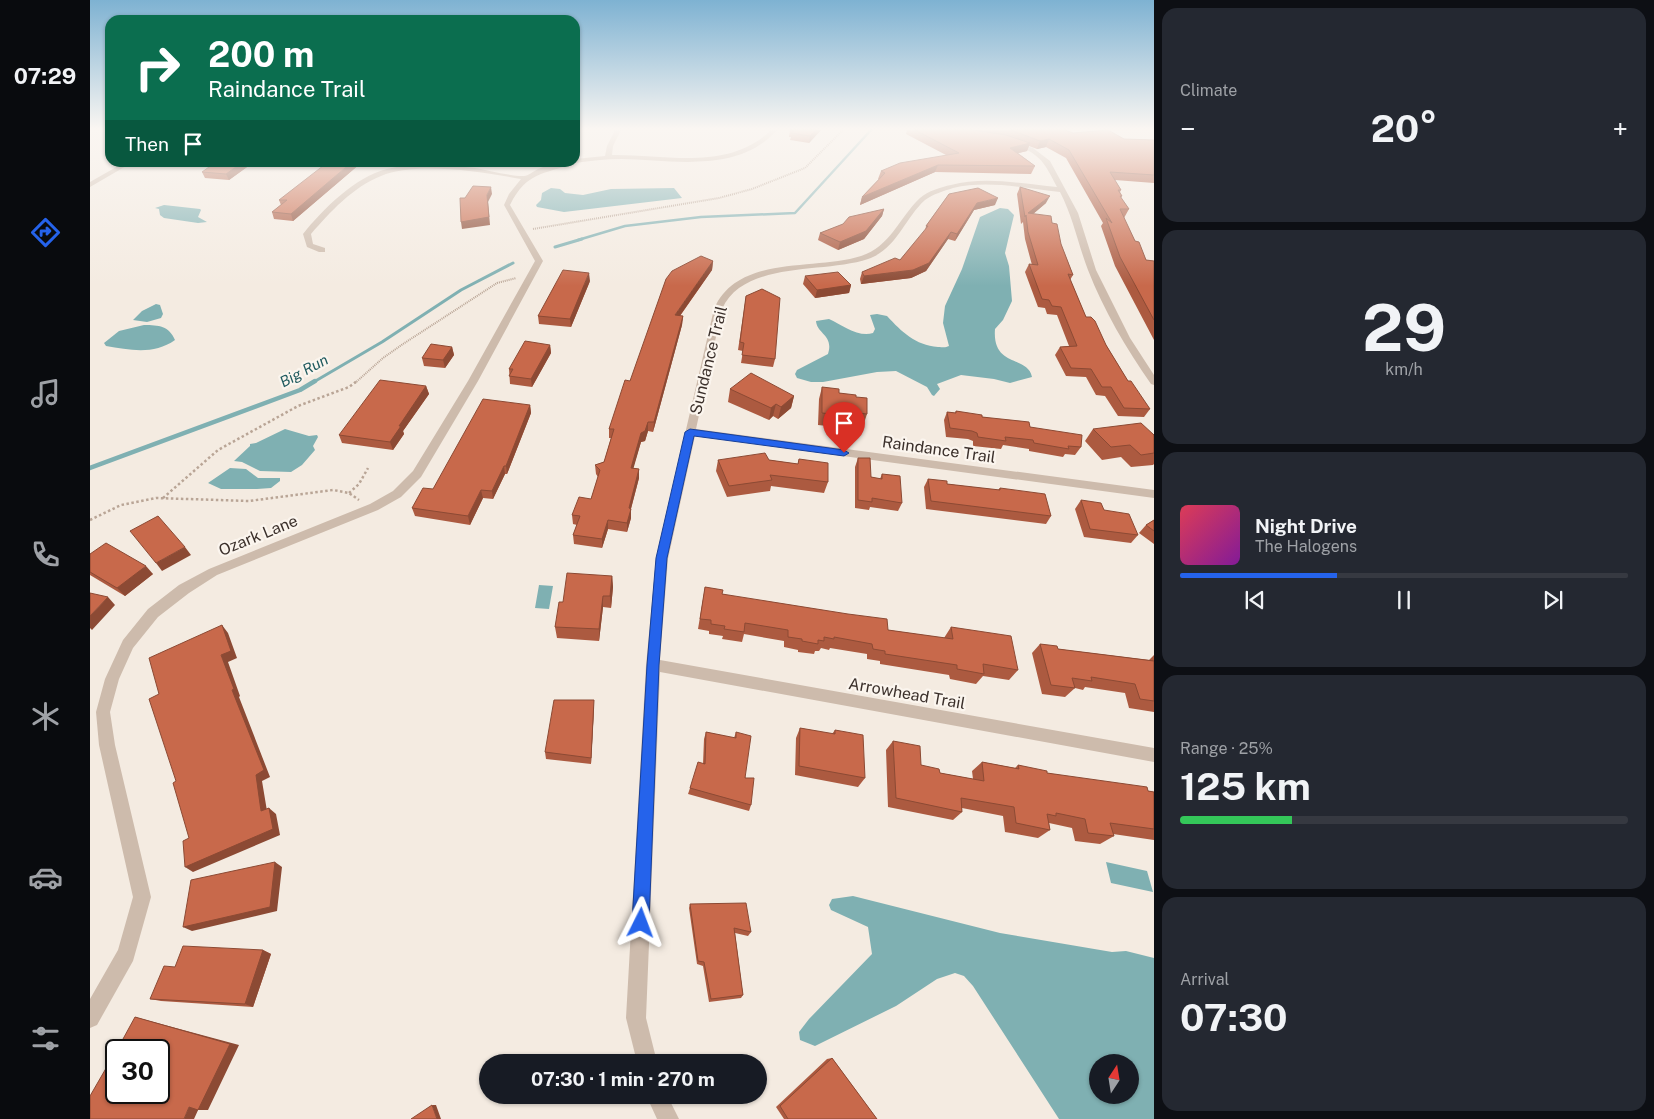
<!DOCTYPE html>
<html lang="en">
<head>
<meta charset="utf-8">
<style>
	:root { --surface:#171b24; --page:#242831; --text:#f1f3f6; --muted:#9ea1a6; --line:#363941; --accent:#2563eb }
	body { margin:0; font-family:"Public Sans",sans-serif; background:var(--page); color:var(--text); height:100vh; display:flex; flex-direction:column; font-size:19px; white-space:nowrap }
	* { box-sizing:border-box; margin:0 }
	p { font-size:16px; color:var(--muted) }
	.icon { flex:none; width:28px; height:28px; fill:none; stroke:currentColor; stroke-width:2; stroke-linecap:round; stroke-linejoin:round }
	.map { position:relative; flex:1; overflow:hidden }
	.side { display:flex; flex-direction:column; gap:8px; padding:8px; background:#0d0f14; width:500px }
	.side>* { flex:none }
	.top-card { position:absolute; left:15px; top:15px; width:475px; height:152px; border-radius:15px; box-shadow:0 1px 4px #0004; background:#0b6e4f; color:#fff; overflow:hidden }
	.needle { width:32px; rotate:12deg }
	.tools { position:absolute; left:999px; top:1054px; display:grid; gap:10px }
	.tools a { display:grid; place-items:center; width:50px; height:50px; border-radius:50%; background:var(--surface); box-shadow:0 1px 4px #0004; font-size:25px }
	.speed { position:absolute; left:15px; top:1039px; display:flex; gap:10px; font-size:25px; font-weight:700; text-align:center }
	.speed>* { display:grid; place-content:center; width:65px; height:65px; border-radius:50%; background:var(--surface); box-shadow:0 1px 4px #0004; line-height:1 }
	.speed .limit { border:2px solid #111; border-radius:8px; background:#fff; color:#111 }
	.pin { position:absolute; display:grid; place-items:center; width:42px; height:42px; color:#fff; margin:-51px -21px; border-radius:50% 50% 50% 0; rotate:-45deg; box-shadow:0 0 5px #0007 }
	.pin .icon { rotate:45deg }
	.me { position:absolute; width:55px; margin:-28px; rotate:3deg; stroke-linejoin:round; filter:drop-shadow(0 0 4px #0008) }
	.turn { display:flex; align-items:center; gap:18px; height:105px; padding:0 20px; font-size:22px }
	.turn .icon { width:65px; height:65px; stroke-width:2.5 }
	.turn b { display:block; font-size:35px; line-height:42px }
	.then { display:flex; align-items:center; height:48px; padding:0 20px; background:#0003; gap:10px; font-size:19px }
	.big { font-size:38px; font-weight:700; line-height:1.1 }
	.side .widget { flex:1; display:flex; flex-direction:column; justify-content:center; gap:8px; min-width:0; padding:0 18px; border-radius:15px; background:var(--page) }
	.side .dial { align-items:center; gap:0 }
	.dial b { font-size:65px; line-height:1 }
	.song { display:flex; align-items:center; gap:15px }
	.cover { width:60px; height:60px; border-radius:8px; background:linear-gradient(135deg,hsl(350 70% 55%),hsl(290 70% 35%)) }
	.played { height:5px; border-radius:2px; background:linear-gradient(90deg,var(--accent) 35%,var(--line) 35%) }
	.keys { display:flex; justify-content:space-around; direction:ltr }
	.heat { display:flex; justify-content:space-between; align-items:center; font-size:28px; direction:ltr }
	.charge { height:8px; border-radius:4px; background:linear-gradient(90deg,#34c759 25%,var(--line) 0) }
	.trip { position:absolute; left:389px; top:1054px; width:288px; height:50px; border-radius:25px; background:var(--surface); box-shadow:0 1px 4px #0004; font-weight:700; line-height:50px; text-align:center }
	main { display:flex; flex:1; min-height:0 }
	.dock { display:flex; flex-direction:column; width:90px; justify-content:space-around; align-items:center; background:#090b0e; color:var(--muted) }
	.dock .icon { width:35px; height:35px }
	.dock .active { color:var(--accent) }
	.dock b { font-size:22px; color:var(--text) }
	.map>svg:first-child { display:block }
</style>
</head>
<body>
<main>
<nav class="dock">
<b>07:29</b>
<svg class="icon active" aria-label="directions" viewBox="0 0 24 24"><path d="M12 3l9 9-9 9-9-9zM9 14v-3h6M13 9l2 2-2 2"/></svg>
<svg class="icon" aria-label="music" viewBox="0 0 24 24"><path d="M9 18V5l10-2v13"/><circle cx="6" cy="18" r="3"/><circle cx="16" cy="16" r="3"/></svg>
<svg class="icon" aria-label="phone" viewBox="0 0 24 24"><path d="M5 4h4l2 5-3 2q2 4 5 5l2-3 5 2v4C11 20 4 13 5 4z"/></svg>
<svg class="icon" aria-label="climate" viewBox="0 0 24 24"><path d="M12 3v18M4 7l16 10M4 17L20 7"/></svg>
<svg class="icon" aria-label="car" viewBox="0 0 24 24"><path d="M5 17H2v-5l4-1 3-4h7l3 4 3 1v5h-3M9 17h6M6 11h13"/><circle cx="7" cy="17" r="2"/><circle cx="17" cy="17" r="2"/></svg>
<svg class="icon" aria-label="filters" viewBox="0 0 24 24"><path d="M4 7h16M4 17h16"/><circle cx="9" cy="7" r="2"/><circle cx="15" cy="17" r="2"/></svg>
</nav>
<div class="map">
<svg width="1064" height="1119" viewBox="0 0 1064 1119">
	<rect width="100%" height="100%" fill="#f4ebe1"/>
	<path fill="#7fb0b2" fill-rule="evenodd" d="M461 188 470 189 475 193 493 195 521 189 584 188 592 198 474 212 447 207 446 205 451 200 452 193Z
		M74 205 110 209 111 210 108 217 117 222 108 223 74 218 70 215 69 209 65 208Z
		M910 208 918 209 924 215 915 253 919 266 922 301 913 320 905 329C902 368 938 355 942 377L920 383 904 379 871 375 847 384 850 389 844 396 842 395 837 387 806 371 787 372 733 382H721L707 378 705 374 707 370 738 354C744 335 727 334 726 321L739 319C752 325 769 338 783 333L785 329 780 315 787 314 797 316C812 332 825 345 848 347 853 347 855 348 859 346L853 323 855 306 872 269 890 217Z
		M66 304 70 305 73 314 71 318 57 322 43 320 52 311Z
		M54 325C69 325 79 326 85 340 64 355 40 350 16 346L14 343 29 331Z
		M195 429 219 436 227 435 228 437 223 446 225 450 212 465 201 472 170 471 152 462 144 461 160 446V444L166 443Z
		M140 468 156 469 168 478H190V481L181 488 167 489H131L118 483Z
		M449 585 463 586 459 609 445 608Z
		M1016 862 1057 871 1063 892 1021 883Z
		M763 896 910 933 1022 952 1036 951 1064 958V1119H969L883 986 874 976 865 973 847 979 806 1006 725 1046 710 1040 709 1032 719 1019 782 954 778 927 741 910 739 905 742 899ZM1008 1062H1040V1095H1008Z"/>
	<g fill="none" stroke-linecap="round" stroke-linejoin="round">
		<path stroke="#7fb0b2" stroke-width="2.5" d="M488 240 535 226 611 217 705 213 781 130"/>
		<path stroke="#7fb0b2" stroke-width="3" d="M465 247 492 239
			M222 383 292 342 371 290 423 263"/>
		<path stroke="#7fb0b2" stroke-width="4.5" d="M0 468 210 390 225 381"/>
		<path stroke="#b9a596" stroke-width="2" stroke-dasharray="1 1" stroke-linecap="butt" d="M443 229 629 198 662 189 715 168 753 130
			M265 383 293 358 313 344 407 283 426 278"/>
		<path stroke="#b9a596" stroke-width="2.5" stroke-dasharray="2.5 2.5" stroke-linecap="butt" d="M259 493 269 484 278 468
			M73 498 128 450 208 406 259 387 267 381
			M0 520 31 505 66 498 159 501 243 490 259 493 269 500"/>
		<path fill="#cdbbac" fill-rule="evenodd" d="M525 130H531L523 146 522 155C574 154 639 172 681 130H687C649 174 582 160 531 159 515 159 500 161 485 163H484C454 175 437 171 420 205L453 261 388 381 331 477 311 497 288 510 127 575 99 593 68 617 43 648 29 679 20 712 25 745 61 897 43 961 7 1025 0 1028V999L28 950 43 897 9 745 6 712 15 679 33 640 58 609 89 585 119 569 280 504 303 491 323 471 378 381 445 261 414 205 419 194 431 179C393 172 326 161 291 176 263 187 240 212 221 234L223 244 235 248V252H229L217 247 213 234C233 209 265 177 297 169 325 162 356 165 385 168 396 170 425 177 434 176 438 176 444 171 448 169 460 164 472 162 485 162V159L515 156 517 146Z
			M922 141 943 148 960 161 988 213 1006 270 1040 338 1064 375V385L1061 384C1036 348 1014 311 998 270 988 244 983 217 970 192 935 188 897 180 863 188 854 191 843 194 835 200 814 219 807 249 778 259 734 274 654 260 632 309L606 429 1064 490V498L605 436 578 559 570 660 1064 748V762L570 672 556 1018 567 1062H547L536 1018 556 665 566 559 624 309C648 254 724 271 771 256 800 247 809 218 830 198 838 191 851 187 861 185 895 176 933 184 967 187 953 160 951 155 922 143Z
			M35 162H43L0 187V182Z
			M556 1095H577L589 1119H567Z"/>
	</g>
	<path fill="#ac5a40" d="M700 130H731L719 143 700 140 701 137H699Z
		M817 130H975L983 133 1034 139 1064 140V183L1025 180 1031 190 1030 192 1032 196 1031 198 1039 209 1034 218 1045 241 1056 260 1064 261V340L1025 266 1011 226 1013 223 976 158 956 147 947 149 939 146 937 151 928 153 945 166 941 174 845 172 770 205 772 197 789 179H788L791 171 856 155 816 134Z
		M164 162 139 180 115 178 112 172Z
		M271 163 203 221 184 219 182 212 191 205 189 200Z
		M930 187 956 203 943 214 962 223 971 244 983 275 980 280 996 317 1016 345 1038 381 1060 409 1054 417 1028 416 1015 396 1006 395 996 377 976 376 965 355 970 347 979 346 967 315 957 314 955 308 948 307 935 272 939 264 942 265 935 239 933 222 931 224 927 194Z
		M859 194 905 205 884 210 865 241 858 239 836 271 821 278 771 284 770 279 772 272 810 260 835 231 836 226Z
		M794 209 792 216 774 239 748 250 728 240 730 233Z
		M623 261 622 270 590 316H593L592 325 563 432 558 431 555 441 551 442 543 468 549 469V478L541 509V518L537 532 518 529 512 548 484 544 483 535 487 525 483 524 482 515 501 499 508 477 506 474 505 465 514 462 521 438H519V429L540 381Z
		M715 276 761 285 759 293 725 298 713 284Z
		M500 281 481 327 449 324 448 316Z
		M656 296 685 359 683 367 651 363 653 351 648 350Z
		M460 345 461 353 442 387 420 384 419 369Z
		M362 347 364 355 355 368 334 366 332 358Z
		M336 386 339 394 313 431 314 434 303 450 252 443 249 435Z
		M732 387 749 393 766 397 777 414 773 426 747 423 746 427 728 425 729 399Z
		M640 389 704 396 701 408 688 419 683 416 679 420 638 402Z
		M440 405 441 413 417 474H415L403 499 393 498 380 525 325 516 322 508Z
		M866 411 940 427 991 447 985 455 975 454 973 457 939 451V449L913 445 911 449 883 446V441L878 439 856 437 854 420 857 412 865 413Z
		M1003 429 1064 435V464L1063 465 1041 467 1031 457 1012 460 995 441Z
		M768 458 781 477 790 479 792 474 812 503 808 511 780 507 779 510 765 508V467Z
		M709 459 738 482 734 493 681 486 680 491 637 497 626 471 628 460H679L708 464Z
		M838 479 857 484 908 490 910 488 961 516 956 524 836 509 834 487Z
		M991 500 1014 510 1048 535 1041 543 994 537 985 509Z
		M1064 520V544L1049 533 1056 525Z
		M0 554 63 574 35 596 0 575Z
		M522 576 523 587 521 608 513 607 509 641 467 638 465 627 473 602Z
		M615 587 632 594 798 630 854 638 861 627 928 670 919 680 893 676 886 684 860 679 859 675 790 664V661L777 659V654L740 648 739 650 731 648 729 651H725L724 654 708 652V650L694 647V641L654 634 652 642 632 639 633 636 619 634V631L608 629Z
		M950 644 968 649 1059 660 1064 655V712L1039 708 1035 693 995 687 993 690 985 688 975 697 952 694 942 653Z
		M504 707 501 764 456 759 455 752Z
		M710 728 742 734 745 730 775 778 768 787 705 775 706 738Z
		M616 732 644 738 646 732 661 805 659 811 598 794 600 788 613 764 614 739Z
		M803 741 831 765 850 773 883 779 882 771 892 762 925 768 928 765 957 773 1064 792V840L1023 834 1024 836 1010 844 985 841 982 828 959 823 960 830 948 838 915 832 913 816 872 808V812L863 820 798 807 796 750Z
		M600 904 661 932 658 936 645 933 653 995 651 998 619 1002 613 966 607 964 599 908Z
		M173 950 181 954 163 1007 71 1001 60 999 85 967Z
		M742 1058 787 1119H694L686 1107 737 1059Z"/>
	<path fill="#8c4a34" d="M726 130H731L719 143 720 136Z
		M959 139 956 147 947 149 950 141Z
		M940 143 937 151 917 156 920 148Z
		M153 162H164L139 180 136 174Z
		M262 162 271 163 203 221 201 214Z
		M848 165 845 172 770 205 772 197Z
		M401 187 402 194 398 202 400 225 372 229 371 222 397 195Z
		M960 196 956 203 937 219 938 213Z
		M908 198 905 205 884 210 865 241 867 234 887 203Z
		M794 209 792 216 774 239 748 250 750 242Z
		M861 232 858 239 836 271 821 278 771 284 774 276 823 270Z
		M623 261 622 270 584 324 585 315Z
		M499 273 500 281 481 327 480 319Z
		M761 285 759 293 725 298 727 290Z
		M593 316 592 325 563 432 564 422Z
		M460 345 461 353 442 387 441 379Z
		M362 347 364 355 355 368 353 360Z
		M336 386 339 394 313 431 314 434 303 450 300 442 309 426Z
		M704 396 701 408 688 419 691 407Z
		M686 404 683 416 679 420 681 408Z
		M440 405 441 413 417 474 416 466Z
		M558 422V431L555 441 551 442 541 477V468L551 433Z
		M414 466 415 474 403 499 402 491Z
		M549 469V478L540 512 541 509V518L537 532V523L539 508Z
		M391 490 393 498 380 525 378 516Z
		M518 520V529L512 548V539Z
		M95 547 101 555 72 571 66 563Z
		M56 566 63 574 35 596 27 588Z
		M522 576 523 587 521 608 520 596Z
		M513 596V607L509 641V629Z
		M18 597 25 605 2 630 0 628V616Z
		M132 625 138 633 147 658 138 662 150 696 149 697 180 777 172 781 178 817 171 811 142 690 131 655Z
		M504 700V707L501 764V758Z
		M179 808 186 814 190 835 103 872 95 867Z
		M185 862 192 867 187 911 102 931 93 927Z
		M173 950 181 954 163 1007 155 1004Z
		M45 1017 149 1045 118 1110H108Z
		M342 1105H346L351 1119H347Z
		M99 1107 109 1108 104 1119H94Z"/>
	<path fill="#c8694b" stroke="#8c4a34" d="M700 130H726L720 136 701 133 704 131Z
		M825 130H883L916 135 940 143 920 148 945 166 848 165 772 197 795 173 791 171 810 163 869 153Z
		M921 130H975L983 133 1018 130 1034 139 1064 140V175L1020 172 1031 190H1028L1032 196H1030L1039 209H1030L1045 241 1049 242 1056 260 1064 261V320L1030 257 1016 218 1022 223 979 150 959 139 950 141Z
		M126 162H153L136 174 112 172Z
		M238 162H262L201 214 182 212 197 200H189Z
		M383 186 401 187 397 195 399 217 371 222 370 198H375Z
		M930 187 960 196 938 213 961 216 962 223 967 224 971 244 983 275 978 274 996 317H1001L1005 321 1016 345 1038 381H1041L1060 409 1034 408 1021 387H1012L1001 369 981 368 970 347 987 346 971 307 962 306 959 300 952 299 939 264 948 265 938 232 936 215 935 217Z
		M888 188 908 198 887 203 867 234 861 232 839 263 823 270 774 276 772 272 805 258 810 260 838 226H836L859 194Z
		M794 209 776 231 750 242 730 233 753 224 759 217Z
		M611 256 623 261 585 315 593 316 564 422H558L555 431 551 433 541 468 549 469 539 508 541 509 537 523 518 520 512 539 483 535 490 516 482 515 489 497 501 499 510 470 505 465 514 462 524 429H519L535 380 540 381 576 279 582 271Z
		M473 270 499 273 480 319 448 316Z
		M748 272 761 285 727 290 715 276Z
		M672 289 690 298 685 359 652 355 654 343 650 342 656 296Z
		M435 341 460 345 441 379 419 376 423 369H419Z
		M341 344 362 347 353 360 332 358Z
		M661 373 704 396 691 407 686 404 681 408 640 389Z
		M290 380 336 386 309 426H311L300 442 249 435Z
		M732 387 749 389V393L766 395V397L777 398V414L750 411V415L732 413Z
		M393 399 440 405 416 466H414L402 491 391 490 378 516 322 508 333 488 343 489Z
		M866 411 892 415V417L939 422 940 427 992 435 991 447 978 446 979 449 944 443 943 440 915 437 916 441 888 437 887 433 882 431 860 428 857 412 866 413Z
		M1051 423 1064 435V453L1051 455 1040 445 1021 447 1003 429Z
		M675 453 679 460 708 464 709 459 738 463V482L680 475 682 480 639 486 628 460Z
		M768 458H780L781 477 792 479V474L810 476 812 503 782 498V502L768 500Z
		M838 479 857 481V484L910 490V488L955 494 961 516 841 501Z
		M991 500 1011 503 1014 510 1039 514 1048 535 1000 529Z
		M68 516 95 547 66 563 40 531Z
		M1064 520V531L1056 525Z
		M16 543 56 566 27 588 0 572V554Z
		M477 573 522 576 520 596H513L509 629 465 627 469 602H473Z
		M615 587 633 590 632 594 758 614 797 619 798 630 863 639 861 627 921 636 928 670 893 664 894 674 867 669V665L795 654V651L783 649 782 644 744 637V639L734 637V641L728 640V644L712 641V639L698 637V630L655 623 654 632 634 629 635 626 621 624V620L610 619Z
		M0 593 18 597 0 616Z
		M132 625 141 651 131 655 144 689 142 690 174 770 166 775 171 811 179 808 183 829 95 867 93 841 99 838 83 783 86 781 59 699 69 694 59 658Z
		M950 644 967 646 968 649 1064 661V701L1050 699 1045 684 1001 677 1002 681 982 678 985 688 961 685Z
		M464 700H504L501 758 455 752Z
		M710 728 745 734V730L773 735 775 778 709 766Z
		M616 732 646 738V732L661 736 655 778H664L661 805 600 788 608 762 615 764Z
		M803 741 830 746 831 765 849 769 850 773 894 781 892 762 929 769 928 765 957 771V773L1057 787 1058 791 1064 792V829L1020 823 1024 836 998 833 995 819 966 813V816L957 814 960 830 926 823 924 807 871 798 872 812 806 798Z
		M185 862 180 907 93 927 101 880Z
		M656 903 661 932 644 928 653 995 621 999 614 962 608 961 600 904Z
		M93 946 173 950 155 1004 60 999 74 966 85 967Z
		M45 1017 140 1044 108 1110 99 1107 94 1119H0V1096L26 1051V1092H69V1050H27Z
		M742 1058 787 1119H698L690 1106Z
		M342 1105 347 1119H321Z"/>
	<linearGradient id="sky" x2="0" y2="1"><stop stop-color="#7eb2d2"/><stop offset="0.45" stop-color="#faf6f2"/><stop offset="1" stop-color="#faf6f2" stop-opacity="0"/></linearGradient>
	<rect width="1064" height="286" fill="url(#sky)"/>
	<path fill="#2563eb" stroke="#184099" d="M600 429 754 450 759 453 754 456 604 436 577 558 569 665 559 923 556 928 551 931 545 928 542 923 557 665 566 558 595 432Z"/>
	<g text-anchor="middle" stroke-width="4.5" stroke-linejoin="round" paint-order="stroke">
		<g font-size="15" font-style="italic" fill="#1f5a5e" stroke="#fbf5ee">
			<text transform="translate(214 371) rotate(-28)" y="5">Big Run</text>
		</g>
		<g font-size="16" fill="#3b302b" stroke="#fbf5ee">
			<text transform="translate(618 360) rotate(-76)" y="6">Sundance Trail</text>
			<text transform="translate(849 449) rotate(8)" y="6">Raindance Trail</text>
			<text transform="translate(168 535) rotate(-22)" y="6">Ozark Lane</text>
			<text transform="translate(817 693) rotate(10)" y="6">Arrowhead Trail</text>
		</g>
	</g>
</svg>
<div class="tools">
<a><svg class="needle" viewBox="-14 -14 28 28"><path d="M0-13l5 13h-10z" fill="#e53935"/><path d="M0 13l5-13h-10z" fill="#9ea1a6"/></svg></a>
</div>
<div class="speed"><div class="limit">30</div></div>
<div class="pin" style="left:754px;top:453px;background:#d93025"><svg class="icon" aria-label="arrive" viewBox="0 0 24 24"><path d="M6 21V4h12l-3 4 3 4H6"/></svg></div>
<svg class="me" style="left:551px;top:923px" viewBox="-20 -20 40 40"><path d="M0-17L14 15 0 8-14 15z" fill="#2563eb" stroke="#fff" stroke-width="4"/></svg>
<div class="trip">07:30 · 1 min · 270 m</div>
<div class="top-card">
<div class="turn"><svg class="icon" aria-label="right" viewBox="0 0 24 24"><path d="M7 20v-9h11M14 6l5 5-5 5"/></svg><div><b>200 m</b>Raindance Trail</div></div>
<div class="then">Then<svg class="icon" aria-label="arrive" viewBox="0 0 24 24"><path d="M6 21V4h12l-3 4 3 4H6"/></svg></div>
</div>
</div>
<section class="side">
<div class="widget"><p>Climate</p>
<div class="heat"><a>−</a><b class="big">20°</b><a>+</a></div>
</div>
<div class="widget dial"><b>29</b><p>km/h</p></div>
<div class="widget">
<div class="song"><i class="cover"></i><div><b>Night Drive</b><p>The Halogens</p></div></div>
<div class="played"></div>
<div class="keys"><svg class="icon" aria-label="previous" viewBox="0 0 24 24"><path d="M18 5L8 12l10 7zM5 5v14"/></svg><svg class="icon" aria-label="pause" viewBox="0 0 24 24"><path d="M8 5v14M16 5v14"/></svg><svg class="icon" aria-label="next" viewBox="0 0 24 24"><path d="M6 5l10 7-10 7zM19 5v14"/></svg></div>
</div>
<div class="widget"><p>Range · 25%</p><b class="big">125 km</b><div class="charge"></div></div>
<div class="widget"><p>Arrival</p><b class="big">07:30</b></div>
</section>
</main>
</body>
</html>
